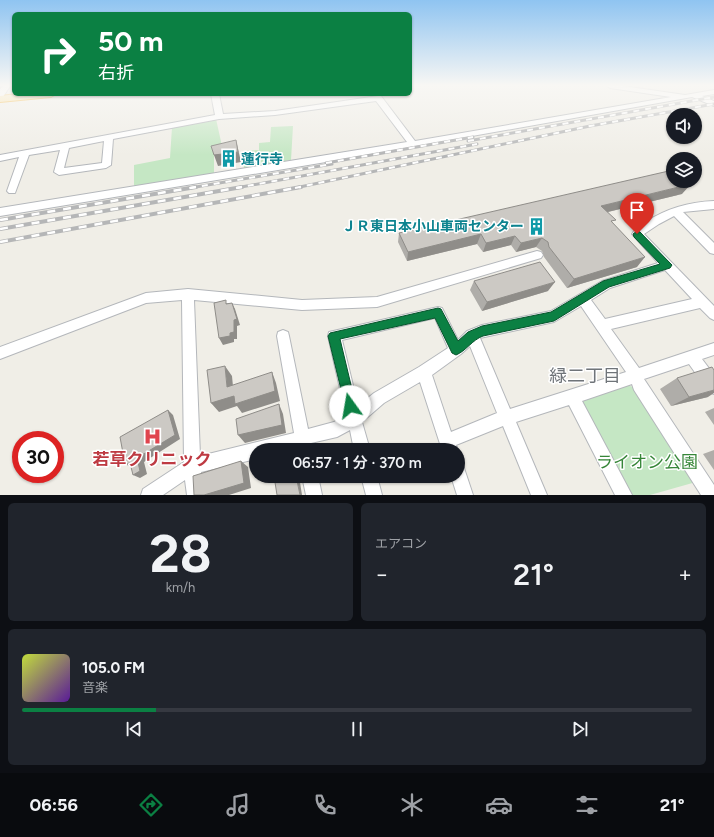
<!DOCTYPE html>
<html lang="ja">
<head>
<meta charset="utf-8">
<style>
	:root { --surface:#171b24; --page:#20242c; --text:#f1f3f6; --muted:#9ea1a6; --line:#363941; --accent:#0b8043 }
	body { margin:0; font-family:Figtree,"Noto Sans JP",sans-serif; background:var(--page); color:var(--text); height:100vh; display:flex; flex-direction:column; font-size:15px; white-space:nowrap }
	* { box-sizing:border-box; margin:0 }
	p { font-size:13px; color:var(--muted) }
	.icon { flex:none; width:22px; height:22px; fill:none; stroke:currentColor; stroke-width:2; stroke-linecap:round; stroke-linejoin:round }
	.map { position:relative; height:495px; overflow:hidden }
	.sheet { display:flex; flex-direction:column; gap:8px; padding:8px; background:#0d0f14; flex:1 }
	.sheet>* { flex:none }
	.hud { position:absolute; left:12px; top:12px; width:400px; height:84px; border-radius:6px; box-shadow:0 1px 3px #0004; background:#0b8043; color:#fff; overflow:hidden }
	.buttons { position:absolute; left:666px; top:108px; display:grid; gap:8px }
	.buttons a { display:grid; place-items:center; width:36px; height:36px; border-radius:50%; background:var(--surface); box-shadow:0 1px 3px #0004; font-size:20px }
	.speed { position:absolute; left:12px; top:431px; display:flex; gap:8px; font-size:20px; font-weight:700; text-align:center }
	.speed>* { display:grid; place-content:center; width:52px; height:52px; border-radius:50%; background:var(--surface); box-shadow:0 1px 3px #0004; line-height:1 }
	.speed .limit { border:6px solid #d22; background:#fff; color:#111 }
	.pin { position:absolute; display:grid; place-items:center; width:34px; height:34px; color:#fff; margin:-41px -17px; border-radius:50% 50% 50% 0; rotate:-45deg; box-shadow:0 0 4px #0007 }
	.pin .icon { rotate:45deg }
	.me { position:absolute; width:44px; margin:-22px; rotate:347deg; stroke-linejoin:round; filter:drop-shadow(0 0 3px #0008) }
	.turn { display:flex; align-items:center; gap:14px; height:84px; padding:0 20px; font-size:18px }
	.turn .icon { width:52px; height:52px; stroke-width:2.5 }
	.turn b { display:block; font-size:28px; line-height:34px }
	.big { font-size:30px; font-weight:600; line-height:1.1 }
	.sheet .card { flex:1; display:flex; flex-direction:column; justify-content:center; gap:6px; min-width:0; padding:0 14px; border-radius:6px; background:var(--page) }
	.sheet .dial { align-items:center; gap:0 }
	.dial b { font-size:52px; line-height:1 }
	.song { display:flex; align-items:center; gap:12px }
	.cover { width:48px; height:48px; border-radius:6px; background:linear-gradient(135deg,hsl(70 70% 55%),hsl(270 70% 35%)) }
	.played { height:4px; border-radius:2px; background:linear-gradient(90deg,var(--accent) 20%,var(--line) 20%) }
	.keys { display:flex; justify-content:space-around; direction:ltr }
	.heat { display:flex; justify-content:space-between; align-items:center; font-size:22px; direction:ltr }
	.sheet .tiles { flex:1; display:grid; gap:8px; grid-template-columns:1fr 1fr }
	.card:last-child { grid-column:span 2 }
	.trip { position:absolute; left:249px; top:443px; width:216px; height:40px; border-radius:20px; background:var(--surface); box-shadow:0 1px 3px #0004; font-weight:600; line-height:40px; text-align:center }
	.menu { display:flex; height:64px; justify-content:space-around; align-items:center; background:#090b0e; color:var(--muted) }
	.menu .icon { width:28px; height:28px }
	.menu .selected { color:var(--accent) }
	.menu b { font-size:18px; color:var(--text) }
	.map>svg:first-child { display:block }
</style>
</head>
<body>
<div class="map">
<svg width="714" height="495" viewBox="0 0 714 495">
	<rect width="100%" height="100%" fill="#f0eee7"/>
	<path fill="#c5e7c4" d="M216 119 222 146 214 148V174L134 187V165L170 158 172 127Z
		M293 126 291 160 244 168V151L259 150V143L270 142 271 127Z
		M628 385 637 389 696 482 650 495H630L583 406V399Z"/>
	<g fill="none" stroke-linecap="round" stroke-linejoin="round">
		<defs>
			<path id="minor" d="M3 86H10L3 97H0V89Z
				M607 86H623L685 95 714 90V94L702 96 714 101V106L692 97 326 162 0 216V208L407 142 376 101 275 115 219 119 113 139 111 165 106 168 59 175 54 172 60 150 29 155 15 193H9L7 191 19 157 0 161V155L215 115 211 94H219L223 114 275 111 378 96H381L415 141 671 97 610 88ZM104 141 102 163 64 168 69 148Z
				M714 201V209L683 212 714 243V254L710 253 674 216 659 224 644 234 714 306V320L710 318 700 308 611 329 639 368 714 343V355L702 359 714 375V394L709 392 689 364 644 379 714 485V495H701L634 390 632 384 582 401 632 495H615L569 405 516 422 547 495H531L503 426 456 445 458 450H442L420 382 384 403 362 422 370 450H354L350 430 337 437 311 443 313 450H297V447L287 450H256V459L201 472 203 495H187L185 480 163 495H141L143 489 184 462 182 300 146 303 0 359V347L146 293 188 289 302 300 377 297 537 251 541 252 543 255 541 258 377 307 302 310 194 300 200 456 294 433 277 336 278 332 283 330 288 332 289 336 308 429 334 422 346 415 328 336 329 332 438 307 442 308 458 340 467 331 482 325 551 311 602 281 658 263 632 234C635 229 641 225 646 222 667 208 689 202 714 201ZM665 270 692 299 605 319 591 300 610 288ZM581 306 626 372 510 409 480 338 554 322ZM435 318 448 348 419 367 374 393 358 406 342 340ZM470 346 497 413 451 432 432 375 461 354Z
				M458 466 464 468 473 495H457L451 476H458Z
				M302 476H318L322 495H306Z
				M361 476H377L382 495H366Z"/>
			<path id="highway" d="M17 94H56L51 97 0 102V96Z"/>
		</defs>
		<use href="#minor" stroke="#b4b7bb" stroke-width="2"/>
		<use href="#highway" stroke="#f4a203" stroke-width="2"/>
		<use href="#minor" fill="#fff" fill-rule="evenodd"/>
		<use href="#highway" fill="#fcde92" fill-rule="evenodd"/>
		<defs>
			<path id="rail-far1" d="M468 141 714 97
				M326 163 473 137
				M190 188 332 164
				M236 188 477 144
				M295 188 590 126 714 104"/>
			<path id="rail" d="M0 220 196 187
				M0 229 242 187
				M0 242 301 187"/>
		</defs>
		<use href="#rail-far1" stroke="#b5b6b7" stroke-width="3"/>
		<use href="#rail" stroke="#b5b6b7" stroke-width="4"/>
		<use href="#rail-far1" stroke="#fff" stroke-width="2" stroke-dasharray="6" stroke-linecap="butt"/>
		<use href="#rail" stroke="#fff" stroke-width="2.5" stroke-dasharray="8" stroke-linecap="butt"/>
	</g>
	<path fill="#afada9" d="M682 194 608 212 613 224 637 267 567 288 544 257 542 251 536 247 516 252 511 245 483 252 477 244 407 261 398 242 399 233Z
		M474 281 548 291 482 311 470 290Z
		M677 378 708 397 671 406 660 389Z
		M714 408V425L705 412Z
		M714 450V470L703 454Z"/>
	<path fill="#8f8d89" d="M236 140 241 162 218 166 214 155Z
		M691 184 682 194 595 215 601 206Z
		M481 234 477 244 407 261 408 252Z
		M515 236 511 245 483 252 486 243Z
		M542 238 536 247 516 252 521 243Z
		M645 257 637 267 567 288 574 279Z
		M555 282 548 291 482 311 487 302Z
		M232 303 235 309 240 325 237 326V339H234V342L223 345 219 338 230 333 234 320Z
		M225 366 232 376 234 397 272 372 276 383 280 401 242 413 237 406 219 412 211 403 227 387Z
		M714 390V393L708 397 671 406 689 397Z
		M279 404 283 414 286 433 245 443 238 435Z
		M168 410 173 415 180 439 144 462 147 474 140 478 133 475 137 458Z
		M241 461 248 467 251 488 229 495H204Z
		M130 463 133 468 125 464Z
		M296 476H299L302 495H300Z"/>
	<path fill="#ccc9c4" stroke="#8f8d89" d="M236 140 238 152 214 155 211 146Z
		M673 170V181H687L691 184 601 206 616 220 611 221 645 257 574 279 549 247 548 242 542 238 521 243 515 236 486 243 481 234 408 252 399 233Z
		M540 262 555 282 487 302 474 281Z
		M226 300V304L232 303 237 319 234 320V332L230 333V336L219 338 214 303Z
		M225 366 227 387 272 372 275 391 235 404 234 396 211 403 207 370Z
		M712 367 714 370V390L689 397 677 378Z
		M279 404 282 425 238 435 236 419Z
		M168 410 175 435 137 458 140 471 133 475 130 463 125 464 120 437Z
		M241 461 244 483 204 495H194L193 476Z
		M274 476H296L300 495H277Z"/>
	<linearGradient id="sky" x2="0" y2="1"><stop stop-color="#8fc4f1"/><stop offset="0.55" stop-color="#f8f7f4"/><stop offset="1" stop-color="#f8f7f4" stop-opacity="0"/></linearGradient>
	<rect width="714" height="155" fill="url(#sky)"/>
	<path fill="#0b8043" stroke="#07532c" d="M637 231 640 232 670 263 672 265 670 268 609 287 554 321 483 336C472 340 466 351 456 355L452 353 435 318 340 339 356 406 354 410 350 412 346 410 328 336 330 333 438 308 441 309 458 341 468 332 482 326 551 312 603 281 660 264 634 237 633 234Z"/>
	<defs>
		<symbol id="building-bare" viewBox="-9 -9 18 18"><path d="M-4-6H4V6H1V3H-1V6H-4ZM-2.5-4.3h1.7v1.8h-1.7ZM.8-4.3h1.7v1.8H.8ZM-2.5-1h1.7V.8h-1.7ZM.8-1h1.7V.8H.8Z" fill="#0f9aa8" stroke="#fff" stroke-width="2.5" paint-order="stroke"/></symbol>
		<symbol id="hospital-bare" viewBox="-9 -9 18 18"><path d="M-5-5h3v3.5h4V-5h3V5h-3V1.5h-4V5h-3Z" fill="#e0444e" stroke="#fff" stroke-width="2.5" paint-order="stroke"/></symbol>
	</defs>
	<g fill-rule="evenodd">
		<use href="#building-bare" x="216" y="146" width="25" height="25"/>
		<use href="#building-bare" x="524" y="214" width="25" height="25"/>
		<use href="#hospital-bare" x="140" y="424" width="25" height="25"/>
	</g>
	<g text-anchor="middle" stroke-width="3" stroke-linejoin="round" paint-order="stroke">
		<g font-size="14" font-weight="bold" fill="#0d838f" stroke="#fff" text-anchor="start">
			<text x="241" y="164">蓮行寺</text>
			<text x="524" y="231" text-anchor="end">ＪＲ東日本小山車両センター</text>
		</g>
		<g font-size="17" font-weight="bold" fill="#be3a42" stroke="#fff">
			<text x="152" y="465">若草クリニック</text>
		</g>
		<g font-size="17" fill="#368638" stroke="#fff">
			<text x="647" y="468">ライオン公園</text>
		</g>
		<g font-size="18" fill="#6f7479" stroke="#fff">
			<text x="585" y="382">緑二丁目</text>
		</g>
	</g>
</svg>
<div class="buttons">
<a><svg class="icon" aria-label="sound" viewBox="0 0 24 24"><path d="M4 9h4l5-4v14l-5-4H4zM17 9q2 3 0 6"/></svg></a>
<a><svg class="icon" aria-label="layers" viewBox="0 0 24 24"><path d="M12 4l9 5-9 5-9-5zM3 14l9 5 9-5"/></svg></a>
</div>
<div class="speed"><div class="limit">30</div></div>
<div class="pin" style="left:637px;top:234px;background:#d93025"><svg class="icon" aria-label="arrive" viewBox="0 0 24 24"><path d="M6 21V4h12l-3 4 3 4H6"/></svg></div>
<svg class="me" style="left:350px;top:406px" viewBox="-20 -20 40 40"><circle r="19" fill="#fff"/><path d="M0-13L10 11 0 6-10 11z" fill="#0b8043"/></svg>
<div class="trip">06:57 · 1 分 · 370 m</div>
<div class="hud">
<div class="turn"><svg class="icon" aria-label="right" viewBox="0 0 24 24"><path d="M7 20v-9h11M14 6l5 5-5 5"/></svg><div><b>50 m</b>右折</div></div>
</div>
</div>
<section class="sheet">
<div class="tiles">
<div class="card dial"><b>28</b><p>km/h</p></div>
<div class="card"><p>エアコン</p>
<div class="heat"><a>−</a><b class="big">21°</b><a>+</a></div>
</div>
<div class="card">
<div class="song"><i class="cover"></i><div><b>105.0 FM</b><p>音楽</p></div></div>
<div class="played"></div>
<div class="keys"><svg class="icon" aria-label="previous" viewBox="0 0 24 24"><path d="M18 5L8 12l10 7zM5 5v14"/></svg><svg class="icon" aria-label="pause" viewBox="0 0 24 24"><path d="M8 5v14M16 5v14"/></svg><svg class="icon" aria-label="next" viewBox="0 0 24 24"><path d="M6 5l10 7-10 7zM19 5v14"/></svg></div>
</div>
</div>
</section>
<nav class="menu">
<b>06:56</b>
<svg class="icon selected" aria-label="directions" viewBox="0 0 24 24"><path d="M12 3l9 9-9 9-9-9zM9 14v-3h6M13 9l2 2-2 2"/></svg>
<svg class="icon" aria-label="music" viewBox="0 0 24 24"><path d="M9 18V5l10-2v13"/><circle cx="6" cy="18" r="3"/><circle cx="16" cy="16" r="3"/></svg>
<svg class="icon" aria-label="phone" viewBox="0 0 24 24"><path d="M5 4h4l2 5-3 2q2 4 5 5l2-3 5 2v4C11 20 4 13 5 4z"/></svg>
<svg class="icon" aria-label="climate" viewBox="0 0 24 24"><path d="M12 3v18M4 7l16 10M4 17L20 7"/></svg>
<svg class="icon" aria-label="car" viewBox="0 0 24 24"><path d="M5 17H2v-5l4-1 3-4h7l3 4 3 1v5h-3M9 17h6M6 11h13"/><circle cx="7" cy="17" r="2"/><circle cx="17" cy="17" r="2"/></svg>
<svg class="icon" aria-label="filters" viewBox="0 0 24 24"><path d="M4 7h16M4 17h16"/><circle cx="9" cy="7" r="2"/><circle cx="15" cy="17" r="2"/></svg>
<b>21°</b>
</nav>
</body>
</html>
